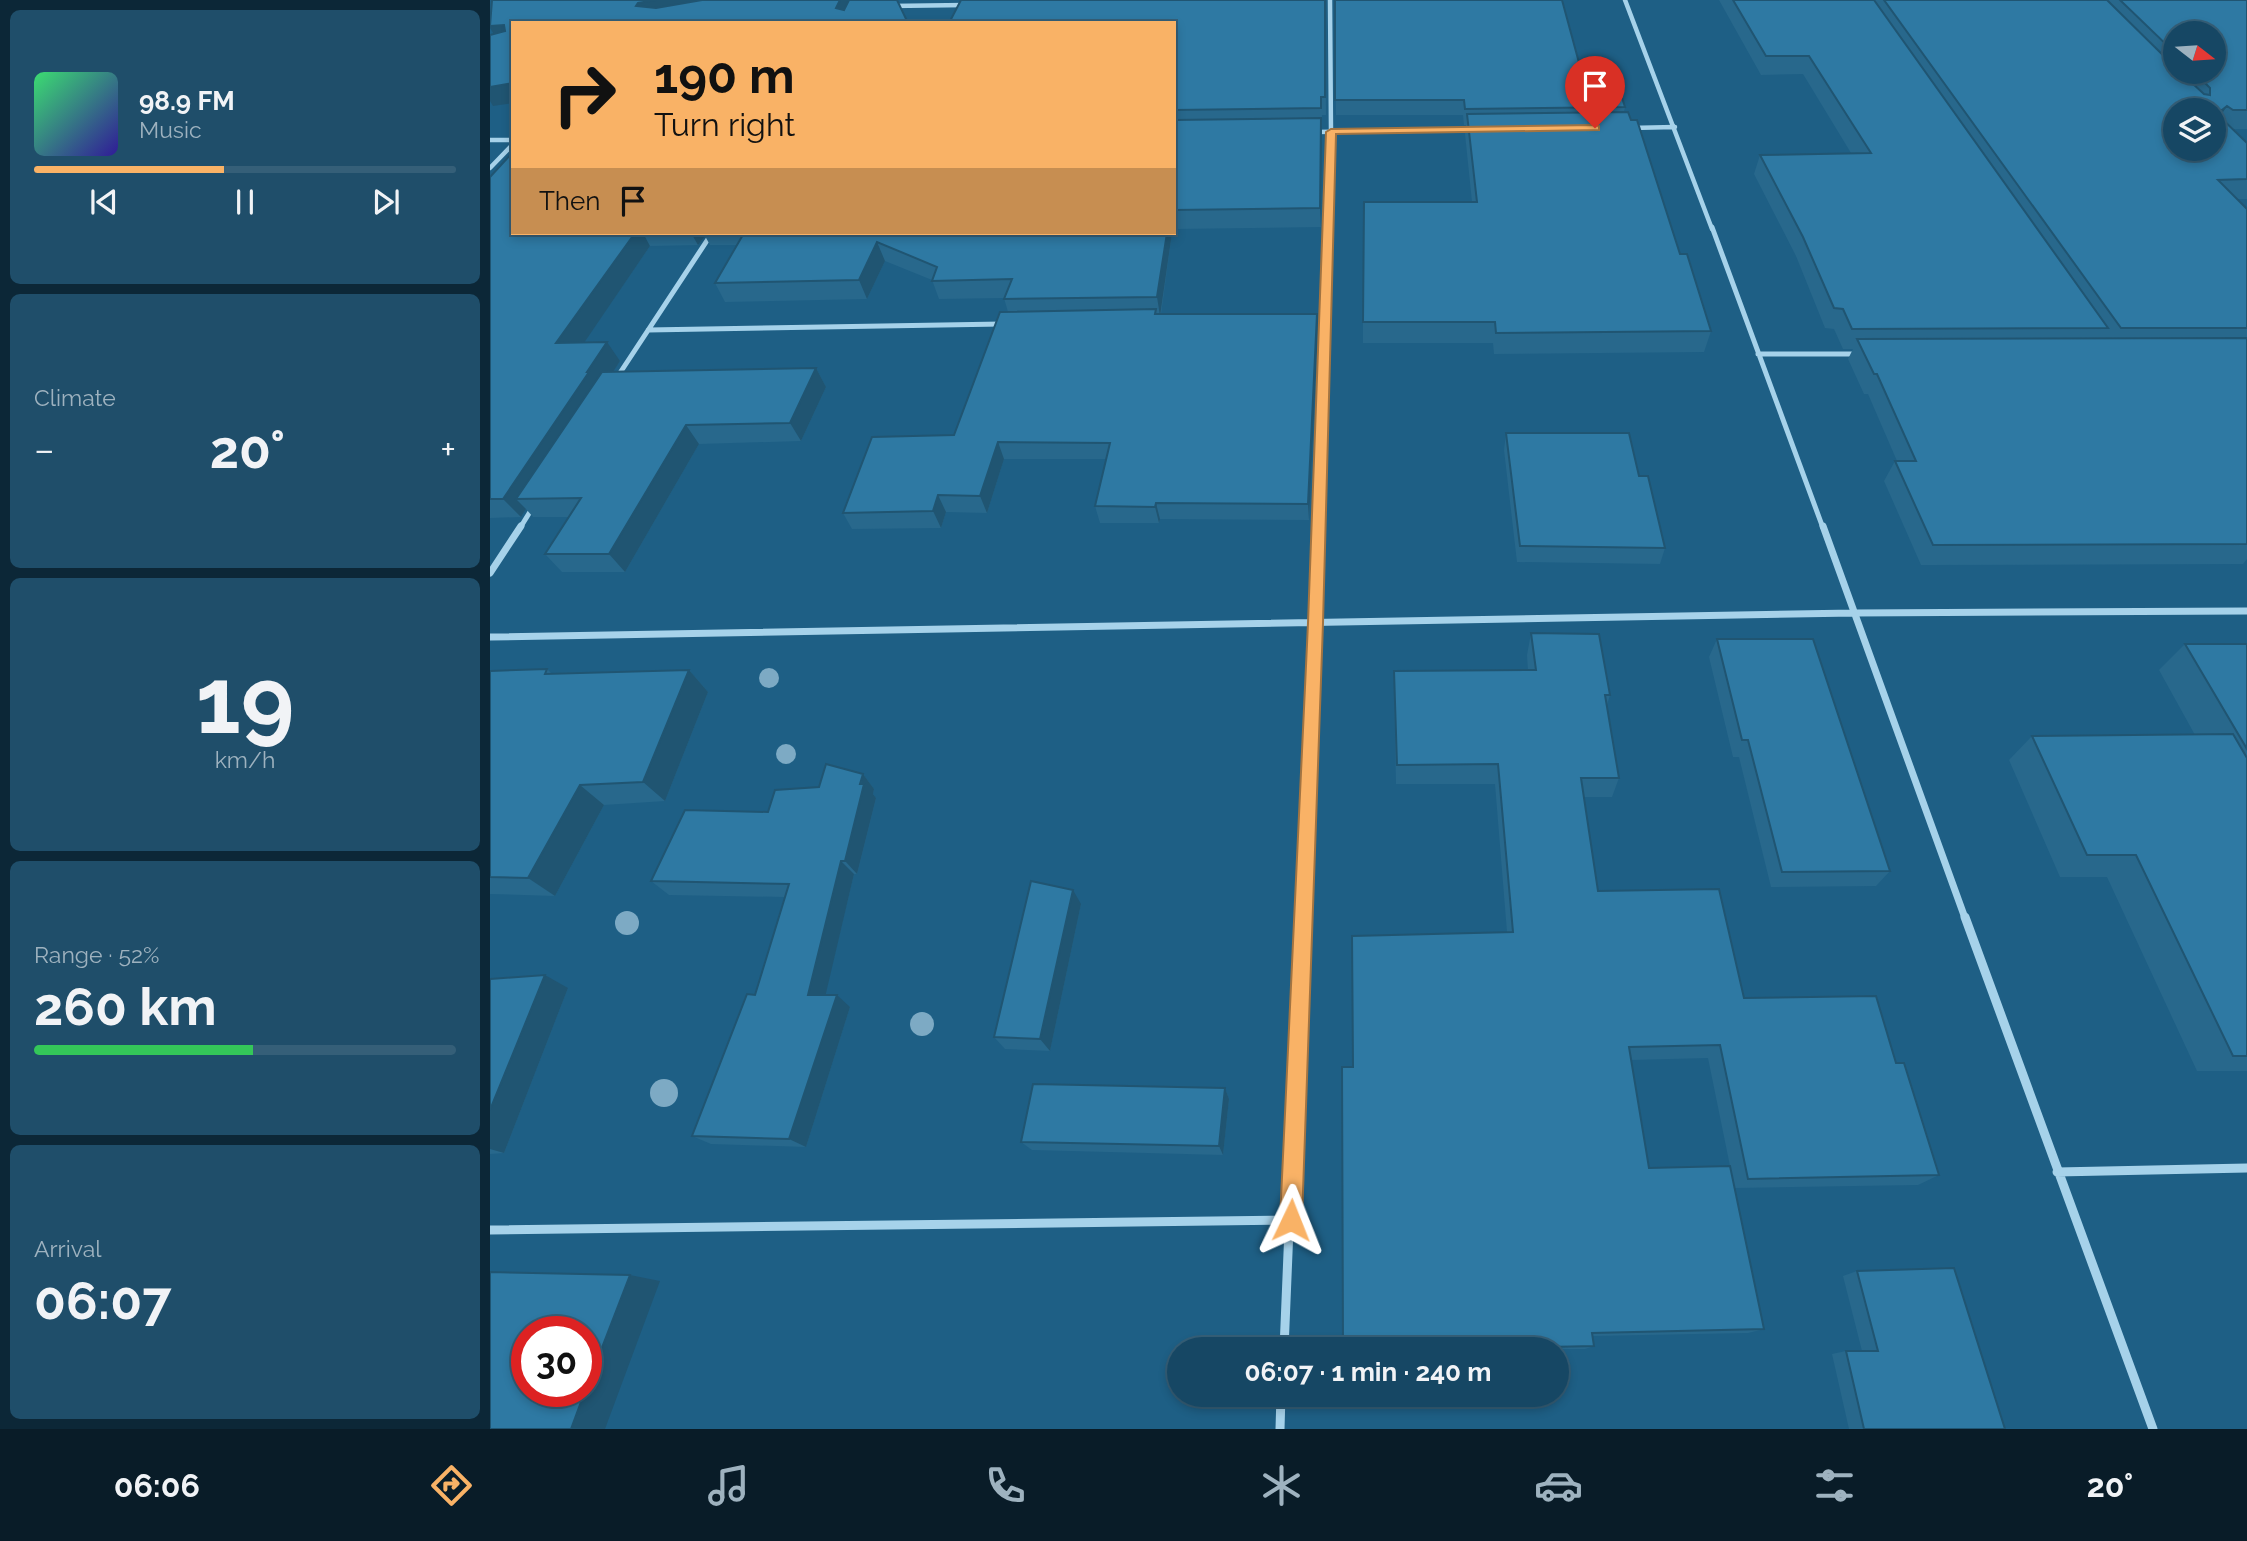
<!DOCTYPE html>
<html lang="en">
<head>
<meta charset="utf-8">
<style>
	:root { --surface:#164764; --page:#1f4e6a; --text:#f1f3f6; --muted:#9eb2bf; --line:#355f78; --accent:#f9b266 }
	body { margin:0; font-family:Raleway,sans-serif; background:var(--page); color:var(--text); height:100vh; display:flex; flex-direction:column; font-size:26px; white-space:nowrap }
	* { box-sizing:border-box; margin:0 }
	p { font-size:23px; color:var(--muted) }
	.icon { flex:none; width:38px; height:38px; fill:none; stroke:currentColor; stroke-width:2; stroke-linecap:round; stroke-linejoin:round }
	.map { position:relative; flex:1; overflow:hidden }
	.drawer { display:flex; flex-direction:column; gap:10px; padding:10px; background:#0c2737; width:490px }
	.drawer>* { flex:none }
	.top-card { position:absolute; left:21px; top:21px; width:665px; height:214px; border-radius:0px; box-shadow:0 4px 10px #0003,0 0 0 2px var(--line); background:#f9b266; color:#111; overflow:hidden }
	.needle { width:46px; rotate:107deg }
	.fabs { position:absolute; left:1673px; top:21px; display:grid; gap:14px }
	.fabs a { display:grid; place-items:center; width:63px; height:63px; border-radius:50%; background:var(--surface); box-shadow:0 4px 10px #0003,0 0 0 2px var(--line); font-size:35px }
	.speed { position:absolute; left:21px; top:1316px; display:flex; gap:14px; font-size:35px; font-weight:700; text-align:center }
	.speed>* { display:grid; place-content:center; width:91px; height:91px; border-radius:50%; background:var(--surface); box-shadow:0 4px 10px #0003,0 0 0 2px var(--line); line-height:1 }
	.speed .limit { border:10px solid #d22; background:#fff; color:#111 }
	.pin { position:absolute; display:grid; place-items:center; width:60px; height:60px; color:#fff; margin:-72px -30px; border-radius:50% 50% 50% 0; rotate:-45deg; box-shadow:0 0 7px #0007 }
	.pin .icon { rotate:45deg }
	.me { position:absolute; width:77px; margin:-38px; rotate:2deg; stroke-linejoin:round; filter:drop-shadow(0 0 5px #0008) }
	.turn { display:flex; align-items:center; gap:24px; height:147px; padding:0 28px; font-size:32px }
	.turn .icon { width:91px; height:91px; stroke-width:2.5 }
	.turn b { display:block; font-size:49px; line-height:60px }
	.then { display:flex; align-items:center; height:66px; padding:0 28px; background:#0003; gap:14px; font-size:26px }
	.big { font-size:52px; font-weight:700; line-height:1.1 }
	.drawer .widget { flex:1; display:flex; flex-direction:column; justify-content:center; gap:10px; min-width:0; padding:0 24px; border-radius:10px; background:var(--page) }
	.drawer .dial { align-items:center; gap:0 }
	.dial b { font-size:91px; line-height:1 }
	.song { display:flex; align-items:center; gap:21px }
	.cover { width:84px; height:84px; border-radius:10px; background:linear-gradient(135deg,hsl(140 70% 55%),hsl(250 70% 35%)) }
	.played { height:7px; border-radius:4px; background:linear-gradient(90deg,var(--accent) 45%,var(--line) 45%) }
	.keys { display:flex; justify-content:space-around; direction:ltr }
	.heat { display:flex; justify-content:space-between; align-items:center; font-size:38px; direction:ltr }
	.charge { height:10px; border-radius:5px; background:linear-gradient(90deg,#34c759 52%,var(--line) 0) }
	.trip { position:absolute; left:677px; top:1337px; width:402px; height:70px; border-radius:35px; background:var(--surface); box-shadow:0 4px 10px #0003,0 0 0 2px var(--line); font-weight:700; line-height:70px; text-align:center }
	.tab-bar { display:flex; height:112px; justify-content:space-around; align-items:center; background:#091c28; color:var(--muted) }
	.tab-bar .icon { width:49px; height:49px }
	.tab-bar .current { color:var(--accent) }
	.tab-bar b { font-size:32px; color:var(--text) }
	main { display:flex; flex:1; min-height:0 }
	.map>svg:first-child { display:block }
</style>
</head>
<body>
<main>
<section class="drawer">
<div class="widget">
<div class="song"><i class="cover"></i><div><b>98.9 FM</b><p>Music</p></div></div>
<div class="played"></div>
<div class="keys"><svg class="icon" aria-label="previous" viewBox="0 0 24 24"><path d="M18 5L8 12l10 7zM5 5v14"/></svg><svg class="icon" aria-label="pause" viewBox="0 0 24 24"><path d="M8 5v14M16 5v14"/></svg><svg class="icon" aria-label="next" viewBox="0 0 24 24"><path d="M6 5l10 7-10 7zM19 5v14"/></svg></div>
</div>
<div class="widget"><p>Climate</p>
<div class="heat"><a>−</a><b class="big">20°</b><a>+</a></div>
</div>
<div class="widget dial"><b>19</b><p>km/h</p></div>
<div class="widget"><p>Range · 52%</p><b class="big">260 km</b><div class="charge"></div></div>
<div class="widget"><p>Arrival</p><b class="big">06:07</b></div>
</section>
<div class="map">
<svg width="1757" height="1429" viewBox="0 0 1757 1429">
	<rect width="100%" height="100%" fill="#1e5f85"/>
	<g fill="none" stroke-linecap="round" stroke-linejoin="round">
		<path stroke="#a6d2ea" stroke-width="4.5" d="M1135 0 1222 229
			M400 6 476 5
			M1140 128 1185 127
			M825 132 985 130
			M0 140H23
			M0 168 23 144
			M838 229 841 132 840 0"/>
		<path stroke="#a6d2ea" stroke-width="5" d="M1222 227 1333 528
			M158 330 512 324
			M1268 354H1368
			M126 379 222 233
			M30 528 43 507
			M828 528 838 227"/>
		<path stroke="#a6d2ea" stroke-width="7" d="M1333 526 1475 918
			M0 573 31 526
			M0 637 1364 613 1757 611
			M812 918 828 526"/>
		<path stroke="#a6d2ea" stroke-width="9" d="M1475 917 1663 1429
			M1567 1172 1757 1168
			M0 1230 801 1220
			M794 1349 812 917
			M790 1429 791 1395"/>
	</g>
	<g fill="#7daac4">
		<circle cx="279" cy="678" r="10"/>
		<circle cx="296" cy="754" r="10"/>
		<circle cx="137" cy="923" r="12"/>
		<circle cx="432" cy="1024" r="12"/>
		<circle cx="174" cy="1093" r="14"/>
	</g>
	<path fill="#28688c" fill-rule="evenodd" d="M835 0 836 115H832L831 227 684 229V23Z
		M845 0 1091 70 1135 107 1134 112 1221 331 1214 352 1004 354 1003 343H873V322L982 202 975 134 976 125H974L973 115H846Z
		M1229 0H1757V129H1743L1757 143V199H1747L1757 209V559L1753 564 1431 565 1394 481 1405 461H1407L1378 394H1374L1358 359 1363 349H1353L1344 329 1335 328 1306 256 1264 174 1270 155 1361 153 1313 74 1271 75ZM1685 33 1724 72H1685ZM1685 110H1724V149Z
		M0 177 23 233H682L671 314 828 331 819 520 670 519 669 523H610L605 506 616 459H514L497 513 456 512 451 528 362 529 353 513 464 435 518 312 514 298 449 299 442 280 395 261 377 299 235 302 225 283 247 245H220L215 236 208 245 160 246 94 342 130 361 123 371 326 368 336 387 311 441 209 444 135 572H72L55 554 79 517H43L36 509 31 517 0 518Z
		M1016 433 1149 476 1175 548 1170 564 1027 562 1014 450Z
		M1041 633 1120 695 1117 705 1129 778 1122 797H1094L1108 891 1254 998 1406 1063 1449 1175 1428 1185 1244 1188 1274 1329 1258 1333 1103 1336 1104 1346 1095 1349H853L863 1067 1017 932 1005 784H906L904 692V671L1038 670 1037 655ZM1218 1058 1240 1166 1159 1168 1141 1060Z
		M1227 639 1400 871 1386 886 1281 887 1249 757H1243L1219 657Z
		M1695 644H1757V1071H1707L1617 877H1570L1519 760 1542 736 1705 735 1669 670Z
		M57 669 61 673 199 670 218 692 175 801 114 805 65 896 0 894V671Z
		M373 774 384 789 383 794 386 798 367 874H364L335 995 360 1007 316 1147 221 1144 202 1136 265 995 295 897 179 895 161 881 278 812Z
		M591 904 560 1051 515 1049 504 1037Z
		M0 979 78 988 14 1153 0 1154Z
		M735 1088 739 1099 733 1155 542 1150 531 1142Z
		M1367 1271 1515 1429H1359L1342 1354 1356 1351H1372L1353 1276Z"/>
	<path fill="#205572" d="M166 0H267L155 23 146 6 148 3Z
		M350 0H366L354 23 346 8Z
		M14 25 23 39 10 44 0 28V26Z
		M23 83V103L3 106 0 101V87Z
		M1737 106 1724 126V122L1732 110Z
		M831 118 832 136 831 227 830 208Z
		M145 233H153L160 246 81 362 66 343Z
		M201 233H214L215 236 208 245Z
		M677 233H682L670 316 667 297Z
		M387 242 395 261 377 299 369 280Z
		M827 314 828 331 819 520 818 504Z
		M117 342 130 361 112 389 26 499 36 509 31 517 13 499Z
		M326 368 336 387 311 441 300 423Z
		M196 425 209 444 135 572 119 554Z
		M508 442 514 459 497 513 490 496Z
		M448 495 456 512 451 528 443 511Z
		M666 503 670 519 669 523 665 507Z
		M199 670 218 692 175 801 153 782Z
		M373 774 384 789 383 794 386 798 367 874 355 861Z
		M90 785 114 805 65 896 38 878Z
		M351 861 364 874 333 1006 318 995Z
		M583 890 591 904 560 1051 550 1039Z
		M55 975 78 988 14 1153 0 1149V1110Z
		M347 995 360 1007 316 1147 299 1139Z
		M735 1088 739 1099 733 1155 729 1146Z
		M140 1275 170 1281 115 1429H81Z"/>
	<path fill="#2e79a3" stroke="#205572" stroke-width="2" d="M2 0H166L148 3 146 6 166 8 212 0H350L346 8 354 10 359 0H407L418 23H23V83L0 87V35L15 31 14 25 0 26Z
		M471 0H835V97H831V108L684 110V23H459Z
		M845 0H1072L1091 70H1123L1135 107 975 109 974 100H845Z
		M1243 0H1384L1618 328 1362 329 1353 309 1344 308 1313 237 1270 155 1381 153 1319 56H1276Z
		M1394 0H1617L1685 67V72H1690L1714 94 1720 95V88L1704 72H1724V33H1685V53L1630 0H1757V110H1743L1737 106 1732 110H1685V149H1724V111L1757 143V179L1728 180 1757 209V328H1631Z
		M1138 112 1141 120H1147L1190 254H1197L1221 331 1006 333 1005 322H873L874 202H987L977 114Z
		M831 118 830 208 684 210V120Z
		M23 152V233H145L66 343 117 342 97 372H99L13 499H0V177Z
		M254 233H677L667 297 514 299 522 279 442 281 447 267 387 242 369 280 225 283Z
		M666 309 665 314H827L818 504 666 503 665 507 605 506 620 443 508 442 490 496 448 495 443 511 353 513 382 437 464 435 510 312Z
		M1757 338V544L1443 545 1405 461H1426L1387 374H1384L1367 339Z
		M326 368 300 423 196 425 119 554H55L91 498 26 499 112 372Z
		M1016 433H1139L1149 476H1158L1175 548 1030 546Z
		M1041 633 1109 634 1120 695H1115L1129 778H1091L1108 891 1229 889 1254 998 1386 996 1406 1063H1414L1449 1175 1258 1179 1230 1045 1139 1047 1159 1168 1240 1166 1274 1329 1102 1333 1104 1346 974 1349H853L852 1067H863L862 936 1023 932 1008 764 907 765 904 671 1046 670Z
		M1227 639H1323L1400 871 1292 872 1258 740H1252Z
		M1695 644H1757V749Z
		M57 669 55 674 199 670 153 782 90 785 38 878 0 877V671Z
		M1743 734 1757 758V1056H1743L1646 855H1597L1542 736Z
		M336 764 373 774 370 784H374L355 861H351L318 995H347L299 1139 202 1136 257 994 265 995 299 884 161 881 195 810 278 812 285 790 329 787Z
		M541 881 583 890 550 1039 504 1037Z
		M55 975 0 1110V979Z
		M543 1084 735 1088 729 1146 531 1142Z
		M1464 1268 1515 1429H1374L1356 1351H1388L1367 1271Z
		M0 1272 140 1275 96 1389V1332H37V1391H95L81 1429H0Z"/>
	<path fill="#f9b266" stroke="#a27442" stroke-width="2" d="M1105 125 1109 126V130L846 134 833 623 812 1220 808 1228 801 1231 793 1228 790 1220 818 623 836 132 841 129Z"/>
</svg>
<div class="fabs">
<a><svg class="needle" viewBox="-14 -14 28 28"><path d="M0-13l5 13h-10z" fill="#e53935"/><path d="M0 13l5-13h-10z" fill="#9eb2bf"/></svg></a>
<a><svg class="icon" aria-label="layers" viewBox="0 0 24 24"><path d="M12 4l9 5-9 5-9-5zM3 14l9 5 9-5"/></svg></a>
</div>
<div class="speed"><div class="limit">30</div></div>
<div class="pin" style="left:1105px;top:128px;background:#d93025"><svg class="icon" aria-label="arrive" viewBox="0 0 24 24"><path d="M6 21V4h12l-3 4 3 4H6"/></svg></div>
<svg class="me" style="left:801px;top:1220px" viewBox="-20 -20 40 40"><path d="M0-17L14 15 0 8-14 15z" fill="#f9b266" stroke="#fff" stroke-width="4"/></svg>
<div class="trip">06:07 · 1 min · 240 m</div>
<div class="top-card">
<div class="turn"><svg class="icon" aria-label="right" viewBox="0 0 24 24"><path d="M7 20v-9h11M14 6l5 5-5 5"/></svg><div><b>190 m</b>Turn right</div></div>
<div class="then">Then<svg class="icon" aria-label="arrive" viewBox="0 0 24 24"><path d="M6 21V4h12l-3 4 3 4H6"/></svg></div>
</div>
</div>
</main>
<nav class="tab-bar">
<b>06:06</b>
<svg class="icon current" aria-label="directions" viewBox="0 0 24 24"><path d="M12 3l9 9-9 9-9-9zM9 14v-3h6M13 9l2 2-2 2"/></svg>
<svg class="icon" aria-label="music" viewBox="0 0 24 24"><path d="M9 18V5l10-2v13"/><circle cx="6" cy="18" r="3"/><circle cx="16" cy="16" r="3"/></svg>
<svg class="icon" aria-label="phone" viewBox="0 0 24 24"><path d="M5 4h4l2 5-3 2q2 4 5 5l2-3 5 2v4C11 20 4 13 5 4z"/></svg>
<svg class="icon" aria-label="climate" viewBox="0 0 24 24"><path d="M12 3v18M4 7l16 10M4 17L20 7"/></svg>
<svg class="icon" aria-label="car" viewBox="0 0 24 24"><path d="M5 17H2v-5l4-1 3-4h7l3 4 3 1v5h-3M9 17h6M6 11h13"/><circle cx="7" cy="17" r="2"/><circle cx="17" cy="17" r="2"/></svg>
<svg class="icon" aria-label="filters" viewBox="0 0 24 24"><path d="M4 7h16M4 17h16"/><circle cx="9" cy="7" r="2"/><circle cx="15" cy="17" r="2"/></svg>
<b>20°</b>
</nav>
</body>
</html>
